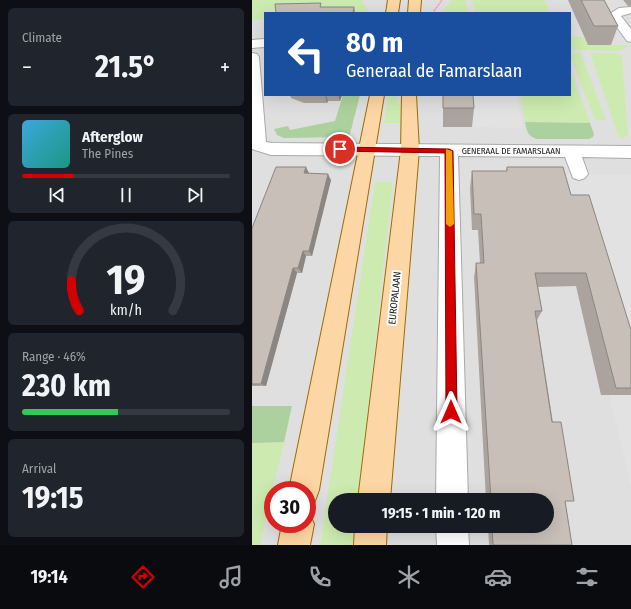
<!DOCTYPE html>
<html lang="en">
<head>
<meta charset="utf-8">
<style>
	:root { --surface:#171b24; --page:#20242c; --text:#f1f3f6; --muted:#9ea1a6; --line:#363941; --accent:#d40000 }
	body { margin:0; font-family:"Fira Sans Condensed",sans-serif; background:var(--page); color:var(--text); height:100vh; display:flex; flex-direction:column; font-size:15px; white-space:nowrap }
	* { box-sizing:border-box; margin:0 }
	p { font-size:13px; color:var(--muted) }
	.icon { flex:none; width:22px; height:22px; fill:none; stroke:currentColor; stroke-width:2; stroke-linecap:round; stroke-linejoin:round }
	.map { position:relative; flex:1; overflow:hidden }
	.sheet { display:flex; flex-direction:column; gap:8px; padding:8px; background:#0d0f14; width:252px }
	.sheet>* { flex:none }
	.guide { position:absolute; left:12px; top:12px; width:307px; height:84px; border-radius:0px; box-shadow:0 4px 16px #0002; background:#1a4fa0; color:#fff; overflow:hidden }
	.speed { position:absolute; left:12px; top:481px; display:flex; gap:8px; font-size:20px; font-weight:700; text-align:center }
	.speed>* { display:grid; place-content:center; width:52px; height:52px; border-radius:50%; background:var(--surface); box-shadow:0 4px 16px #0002; line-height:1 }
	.speed .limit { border:6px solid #d22; background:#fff; color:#111 }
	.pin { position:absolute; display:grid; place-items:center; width:34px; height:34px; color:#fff; margin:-17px; border:2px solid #fff; border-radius:50%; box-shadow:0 1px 4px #0007 }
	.me { position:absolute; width:44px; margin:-22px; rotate:0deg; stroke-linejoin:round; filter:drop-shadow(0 0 3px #0008) }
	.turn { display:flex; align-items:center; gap:14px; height:84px; padding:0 16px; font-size:18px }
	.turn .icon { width:52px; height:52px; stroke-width:2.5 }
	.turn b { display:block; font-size:28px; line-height:34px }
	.big { font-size:30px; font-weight:700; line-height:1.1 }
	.sheet .card { flex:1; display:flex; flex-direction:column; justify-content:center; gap:6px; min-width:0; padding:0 14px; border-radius:6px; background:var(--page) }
	.sheet .dial { align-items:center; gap:0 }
	.dial svg { height:104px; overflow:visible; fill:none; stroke:var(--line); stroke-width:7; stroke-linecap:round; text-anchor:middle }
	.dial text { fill:var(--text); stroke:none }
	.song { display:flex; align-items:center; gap:12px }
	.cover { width:48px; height:48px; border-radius:6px; background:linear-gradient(135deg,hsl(200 70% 55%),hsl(170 70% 35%)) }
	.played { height:4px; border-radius:2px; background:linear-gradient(90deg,var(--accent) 25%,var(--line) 25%) }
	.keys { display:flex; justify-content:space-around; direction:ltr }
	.heat { display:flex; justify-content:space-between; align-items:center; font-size:22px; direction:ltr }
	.charge { height:6px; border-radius:3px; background:linear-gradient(90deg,#34c759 46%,var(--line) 0) }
	.trip { position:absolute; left:76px; top:493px; width:226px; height:40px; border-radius:20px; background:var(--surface); box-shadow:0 4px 16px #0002; font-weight:700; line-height:40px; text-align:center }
	.menu { display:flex; height:64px; justify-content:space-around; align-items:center; background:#090b0e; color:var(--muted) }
	.menu .icon { width:28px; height:28px }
	.menu .selected { color:var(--accent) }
	.menu b { font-size:18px; color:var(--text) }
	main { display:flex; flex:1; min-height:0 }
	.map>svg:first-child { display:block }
</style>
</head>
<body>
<main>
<section class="sheet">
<div class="card"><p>Climate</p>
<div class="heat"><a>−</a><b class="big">21.5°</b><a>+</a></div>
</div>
<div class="card">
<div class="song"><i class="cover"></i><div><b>Afterglow</b><p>The Pines</p></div></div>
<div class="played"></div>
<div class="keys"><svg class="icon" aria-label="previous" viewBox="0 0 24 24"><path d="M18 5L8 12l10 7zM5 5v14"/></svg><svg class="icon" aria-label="pause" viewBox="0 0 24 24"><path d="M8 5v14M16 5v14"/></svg><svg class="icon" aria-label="next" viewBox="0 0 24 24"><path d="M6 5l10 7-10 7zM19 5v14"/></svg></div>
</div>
<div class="card dial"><svg viewBox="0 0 100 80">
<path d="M14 69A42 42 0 1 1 86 69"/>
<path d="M14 69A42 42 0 0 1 8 46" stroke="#d40000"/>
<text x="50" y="56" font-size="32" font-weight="700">19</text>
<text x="50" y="72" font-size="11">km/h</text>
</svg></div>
<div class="card"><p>Range · 46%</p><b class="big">230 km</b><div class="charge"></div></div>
<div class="card"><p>Arrival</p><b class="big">19:15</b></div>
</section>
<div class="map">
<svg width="379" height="545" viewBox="0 0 379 545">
	<rect width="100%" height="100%" fill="#f2efe9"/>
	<path fill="#e0dfdf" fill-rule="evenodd" d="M0 0H379V545H0ZM13 13H318V95H13ZM21 490H55V524H21ZM83 500H295V526H83Z"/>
	<path fill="#cdebb0" d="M0 0H110L117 13H13V19L0 20Z
		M199 0H214L217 13H190Z
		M219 0H293L298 13H223Z
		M318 37H332L336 45H376V47L367 51 323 50 318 49Z
		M322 53H329L354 120H343L318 55Z
		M338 53H365L370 56 376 134 372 138H367Z
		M318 68 338 123 273 122 268 95H318Z
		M136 95H144C145 105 153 112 155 123H132Z
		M123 182H141L106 500H83V526H103L101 545H68Z
		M32 442 8 545H0V443Z"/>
	<path fill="#add19e" d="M91 95H108L98 134 95 137 32 138 25 135 22 129 36 126 38 130 83 121Z
		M273 122 338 123 342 134 341 137 337 139H285C275 136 275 131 273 122Z
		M0 406H40L32 442 0 443Z"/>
	<path fill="#e2e2e2" d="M218 95H265L271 128 220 127Z
		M302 174 379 175V393Z
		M357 395H379V485Z"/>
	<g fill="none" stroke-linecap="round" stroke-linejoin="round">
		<defs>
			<path id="minor" d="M379 7V13L369 16 379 29V42L375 41 356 15 367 8Z
				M13 39V47L0 48V40Z
				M0 53 5 54 7 57 14 142 20 143 379 146V158L330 157 336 174 333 178 327 180 321 178 313 157 206 156 216 500H184L188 156 19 155 0 149Z
				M184 526H216L217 545H185Z"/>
			<path id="major" d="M136 0H148L146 13H134Z
				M157 0H169L168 13H156Z
				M118 95H132L67 490 63 501 55 504V490H37Z
				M150 95H164L167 150 138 500H106L149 150Z
				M55 512 57 513 62 524 58 545H26L30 524H55Z
				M103 526H135L134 545H102Z"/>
		</defs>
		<use href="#minor" stroke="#a9a9a9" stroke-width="2"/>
		<use href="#major" stroke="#a06b00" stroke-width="2"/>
		<path stroke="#fa8072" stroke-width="1.5" stroke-dasharray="1 1" stroke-linecap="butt" d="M182 11 190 0"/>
		<use href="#minor" fill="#fff" fill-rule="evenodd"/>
		<use href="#major" fill="#fcd6a4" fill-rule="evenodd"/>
	</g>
	<path fill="#aba49e" d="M316 0H352L366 26 359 45H336Z
		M371 0H379V6H376Z
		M38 95H90L88 101H76L75 103H52L39 98Z
		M191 95 222 108 220 127H191Z
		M255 167 319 195 379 330V395H349L324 286 286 287 290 311 285 320 320 545H237L236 526H295V500H234L222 277 224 263H228L226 230H220L218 188 220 171H254Z
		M57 173 79 180 60 256H54L50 273H45L14 386H0V228Z"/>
	<path fill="#8b8681" d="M102 7 103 13H101Z
		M73 95H74L76 101 75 103Z
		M86 95H90L88 101Z
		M54 167 57 173H52Z
		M76 174 79 180 60 256 57 251Z
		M51 251 54 256 50 273 46 268Z
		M41 268 45 273 14 386 9 384Z"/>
	<path fill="#c7bfb8" stroke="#8b8681" d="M329 0H352L366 26H342Z
		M69 3 68 7H102L101 13H24L23 4Z
		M191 95H221L222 108H191Z
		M24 167H54L52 173 76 174 57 251H51L46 268H41L9 384H0V228Z
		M255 167H311L319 195H337L379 330V388H364L334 273H283L290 311H283L300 422H309L322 501H313L320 545H241L240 526H295V500H239L224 263H232L229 214H222L220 171H255Z"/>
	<path fill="#d40000" stroke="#8a0000" d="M88 147 197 149 201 151 205 412 203 417 199 418 195 417 194 412 193 153 86 151 85 149Z"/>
	<path fill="#f59e0b" d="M194 149 200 151 202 224 198 227 194 224Z"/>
	<g text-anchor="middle" stroke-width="4" stroke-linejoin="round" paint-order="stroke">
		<g font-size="9" fill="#222" stroke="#fff">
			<text x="259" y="154">GENERAAL DE FAMARSLAAN</text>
		</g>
		<g font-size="10" fill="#222" stroke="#fff">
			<text transform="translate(142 298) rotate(-84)" y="4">EUROPALAAN</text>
		</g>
	</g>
</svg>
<div class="speed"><div class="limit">30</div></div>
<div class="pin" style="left:88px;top:149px;background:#d93025"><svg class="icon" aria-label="arrive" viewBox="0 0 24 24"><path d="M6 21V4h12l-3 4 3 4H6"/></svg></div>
<svg class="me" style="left:199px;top:412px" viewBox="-20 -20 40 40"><path d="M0-17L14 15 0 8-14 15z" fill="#d40000" stroke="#fff" stroke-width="4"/></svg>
<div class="trip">19:15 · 1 min · 120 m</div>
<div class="guide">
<div class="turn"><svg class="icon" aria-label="left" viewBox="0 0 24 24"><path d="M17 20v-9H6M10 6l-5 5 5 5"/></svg><div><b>80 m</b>Generaal de Famarslaan</div></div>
</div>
</div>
</main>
<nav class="menu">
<b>19:14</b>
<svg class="icon selected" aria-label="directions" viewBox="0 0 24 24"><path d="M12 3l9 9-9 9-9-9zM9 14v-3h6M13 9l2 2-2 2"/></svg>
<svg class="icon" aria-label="music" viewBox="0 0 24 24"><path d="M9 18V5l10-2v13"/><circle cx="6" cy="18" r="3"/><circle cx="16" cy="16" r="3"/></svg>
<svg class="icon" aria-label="phone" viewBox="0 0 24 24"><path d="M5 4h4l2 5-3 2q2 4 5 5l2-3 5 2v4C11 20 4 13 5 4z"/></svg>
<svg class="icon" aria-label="climate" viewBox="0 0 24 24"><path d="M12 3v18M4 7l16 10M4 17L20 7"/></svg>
<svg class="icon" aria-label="car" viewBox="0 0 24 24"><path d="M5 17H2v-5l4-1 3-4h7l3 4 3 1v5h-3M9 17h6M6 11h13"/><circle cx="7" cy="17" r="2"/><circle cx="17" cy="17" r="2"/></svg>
<svg class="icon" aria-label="filters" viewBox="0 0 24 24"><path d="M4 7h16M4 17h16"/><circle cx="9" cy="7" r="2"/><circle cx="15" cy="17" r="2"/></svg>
</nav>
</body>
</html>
